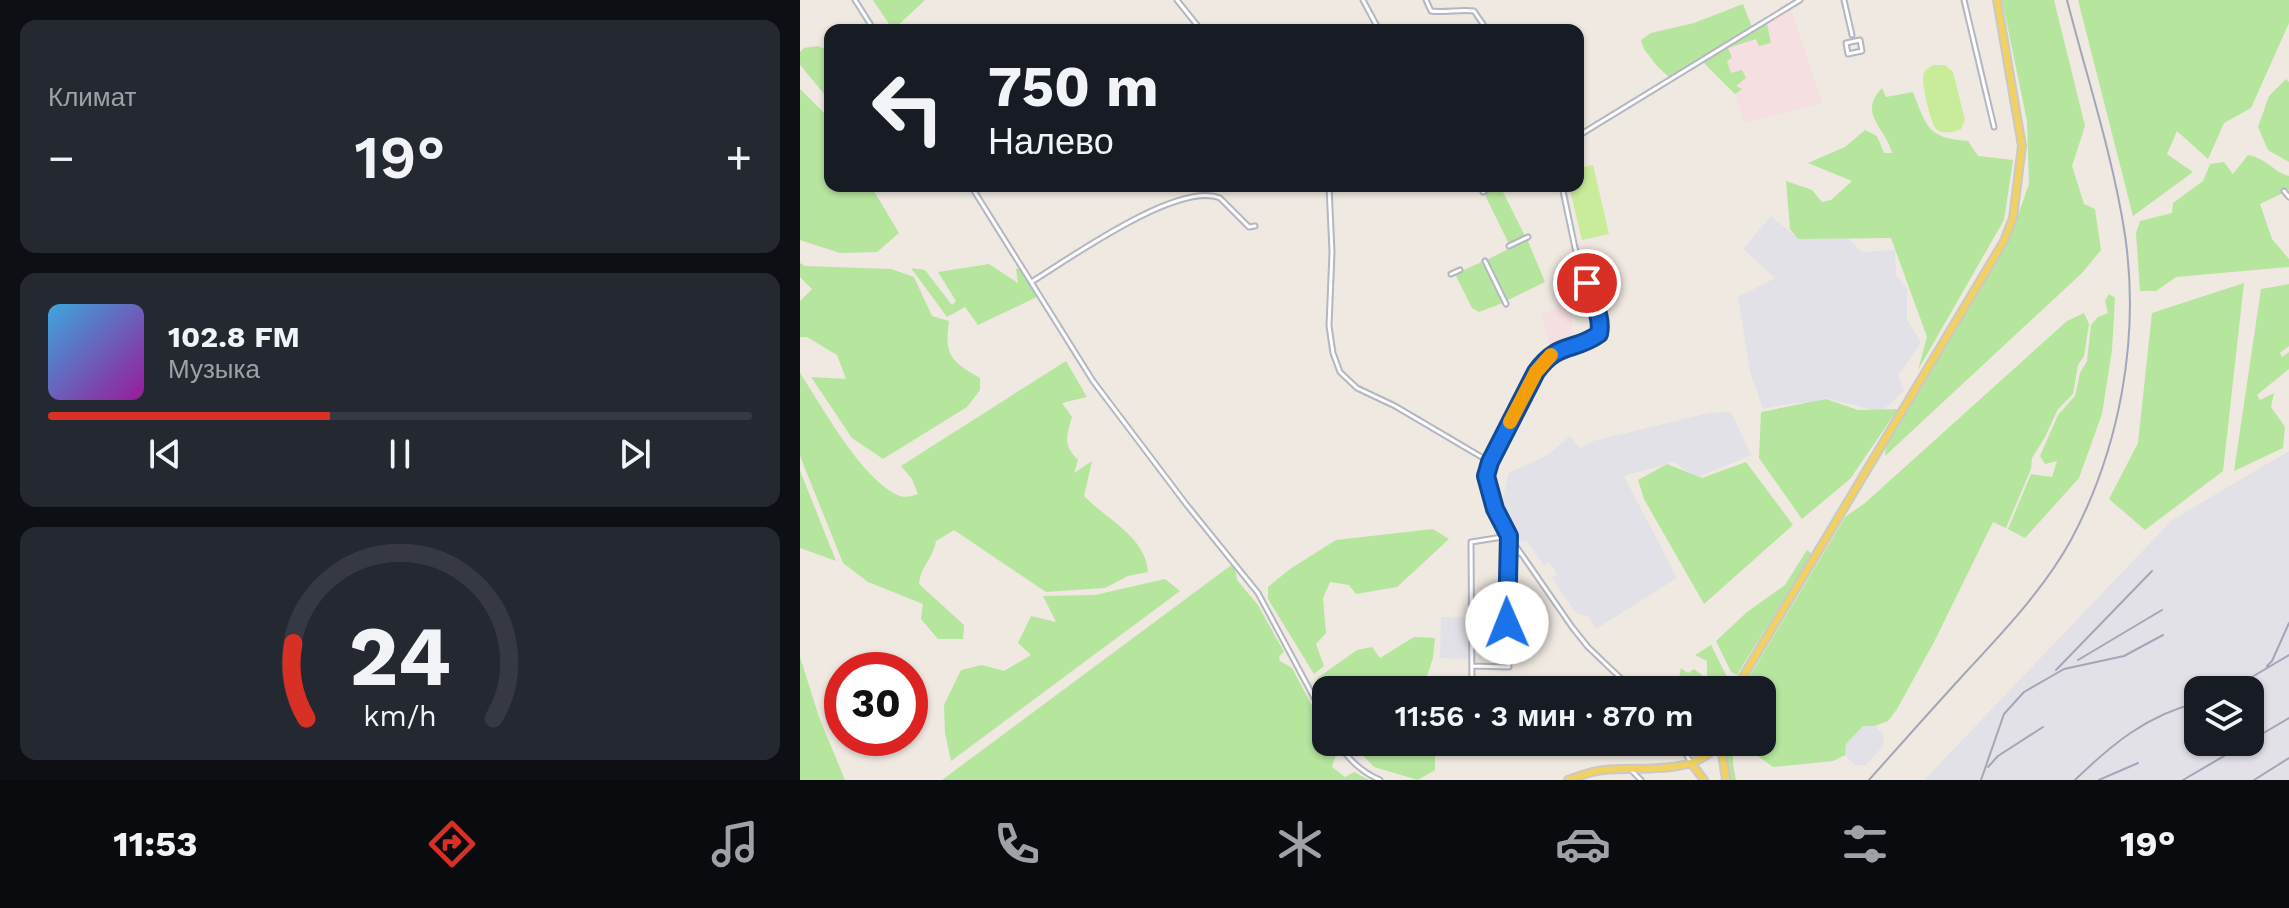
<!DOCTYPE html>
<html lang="ru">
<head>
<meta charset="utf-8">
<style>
	:root { --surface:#171b24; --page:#242831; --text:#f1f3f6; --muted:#9ea1a6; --line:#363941; --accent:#d93025 }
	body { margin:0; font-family:"Work Sans",sans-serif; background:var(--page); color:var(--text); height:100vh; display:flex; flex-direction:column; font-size:30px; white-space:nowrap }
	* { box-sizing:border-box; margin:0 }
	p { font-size:26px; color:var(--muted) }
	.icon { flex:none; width:44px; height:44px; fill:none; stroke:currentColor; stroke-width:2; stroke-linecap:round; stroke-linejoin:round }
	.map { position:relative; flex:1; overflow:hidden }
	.drawer { display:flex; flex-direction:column; gap:20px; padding:20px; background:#0d0f14; width:800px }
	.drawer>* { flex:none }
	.guide { position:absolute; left:24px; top:24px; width:760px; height:168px; border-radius:16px; box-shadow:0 2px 6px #0004; background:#171b24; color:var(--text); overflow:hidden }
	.tools { position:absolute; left:1384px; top:676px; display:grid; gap:16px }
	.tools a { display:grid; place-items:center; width:80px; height:80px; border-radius:16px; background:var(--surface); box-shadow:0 2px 6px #0004; font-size:40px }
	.speed { position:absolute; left:24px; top:652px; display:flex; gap:16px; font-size:40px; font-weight:700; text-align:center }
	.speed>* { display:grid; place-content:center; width:104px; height:104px; border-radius:50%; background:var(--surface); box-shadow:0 2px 6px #0004; line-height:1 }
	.speed .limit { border:12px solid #d22; background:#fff; color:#111 }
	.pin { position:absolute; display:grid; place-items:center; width:68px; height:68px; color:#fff; margin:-34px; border:4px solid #fff; border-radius:50%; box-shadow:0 2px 8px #0007 }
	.me { position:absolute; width:88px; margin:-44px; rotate:359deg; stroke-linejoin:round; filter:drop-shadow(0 0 6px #0008) }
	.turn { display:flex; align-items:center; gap:28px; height:168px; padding:0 32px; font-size:36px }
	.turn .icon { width:104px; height:104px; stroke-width:2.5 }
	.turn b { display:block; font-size:56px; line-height:68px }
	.big { font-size:60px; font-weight:600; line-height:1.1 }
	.drawer .tile { flex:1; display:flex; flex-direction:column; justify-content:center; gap:12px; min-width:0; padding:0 28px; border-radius:16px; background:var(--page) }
	.drawer .dial { align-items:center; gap:0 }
	.dial svg { height:208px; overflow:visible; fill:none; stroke:var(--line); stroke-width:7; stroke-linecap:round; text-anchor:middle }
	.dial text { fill:var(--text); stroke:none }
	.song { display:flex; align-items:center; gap:24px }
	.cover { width:96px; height:96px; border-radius:12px; background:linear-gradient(135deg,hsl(200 70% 55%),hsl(300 70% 35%)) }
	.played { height:8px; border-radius:4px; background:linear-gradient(90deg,var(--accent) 40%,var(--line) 40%) }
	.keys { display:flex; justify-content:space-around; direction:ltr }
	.heat { display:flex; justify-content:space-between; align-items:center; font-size:44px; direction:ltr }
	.trip { position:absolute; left:512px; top:676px; width:464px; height:80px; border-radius:16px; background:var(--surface); box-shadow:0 2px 6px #0004; font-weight:600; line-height:80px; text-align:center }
	.tab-bar { display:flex; height:128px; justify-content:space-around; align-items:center; background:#090b0e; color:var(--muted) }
	.tab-bar .icon { width:56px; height:56px }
	.tab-bar .selected { color:var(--accent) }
	.tab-bar b { font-size:36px; color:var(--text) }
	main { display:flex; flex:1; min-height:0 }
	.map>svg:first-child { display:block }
</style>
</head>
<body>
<main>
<section class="drawer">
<div class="tile"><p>Климат</p>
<div class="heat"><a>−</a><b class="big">19°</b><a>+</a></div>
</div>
<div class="tile">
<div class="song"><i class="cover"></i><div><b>102.8 FM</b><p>Музыка</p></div></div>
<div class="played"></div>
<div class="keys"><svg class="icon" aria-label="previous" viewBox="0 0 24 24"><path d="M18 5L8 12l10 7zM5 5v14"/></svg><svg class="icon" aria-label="pause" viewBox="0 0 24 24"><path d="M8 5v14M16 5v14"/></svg><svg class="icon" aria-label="next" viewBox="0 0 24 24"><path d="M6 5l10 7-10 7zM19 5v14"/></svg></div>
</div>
<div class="tile dial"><svg viewBox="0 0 100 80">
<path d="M14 69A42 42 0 1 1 86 69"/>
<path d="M14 69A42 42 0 0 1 9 40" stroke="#d93025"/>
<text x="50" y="56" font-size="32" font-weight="700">24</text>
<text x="50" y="72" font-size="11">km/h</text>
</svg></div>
</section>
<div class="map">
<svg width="1489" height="780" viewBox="0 0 1489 780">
	<rect width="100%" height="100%" fill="#efe9e1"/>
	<path fill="#e3e1e8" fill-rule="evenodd" d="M971 216 999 239 1048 238 1062 252 1095 250 1096 276 1107 288V320L1121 342 1098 376 1104 391 1081 412 1025 398 1012 403H994L963 409 950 372 938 297 975 278 943 249Z
		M931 412 951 455 896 478 874 462 824 476 877 578 796 629 788 616 776 613 752 578 757 574 749 562 744 565 726 540 722 542 704 517 701 506 709 473 748 455 770 436 780 448 793 441 909 413Z
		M1489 451V780H1124L1372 520ZM1450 690V742H1398V690Z
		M678 613 681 633 679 636H670L669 659 640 658 641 617 675 618 677 621Z
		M1063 726H1075L1084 735 1083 746 1066 765H1055L1045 755 1046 744Z"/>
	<path fill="#f5dfe0" d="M991 8 1022 103 944 123 935 94 903 62Z
		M771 296 775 298 778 308 772 316 771 340 749 345 741 314 757 309 756 300Z"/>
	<path fill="#b6e59e" d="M73 0H125L93 30Z
		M1202 0H1254L1285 126 1272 166 1284 204 1295 209 1301 250 1282 273 1085 456 1086 445 1210 238 1229 184 1227 121Z
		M1278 0H1489V23L1451 108 1424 123 1408 159 1377 131 1367 154 1393 172 1333 216Z
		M943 4 952 27 870 78 857 66 844 49 841 40 851 33 894 23Z
		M967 24 971 43 959 46 956 39 928 48 932 58 927 61 931 73 942 70 946 78 936 86 942 89 935 94 903 62Z
		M17 46 30 50V101L0 65V52L4 48Z
		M1486 79 1489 82V162L1468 150 1458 127 1469 96Z
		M1082 88 1086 97 1113 92C1127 128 1128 138 1168 141L1178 156 1213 160 1204 220 1118 370 1127 337 1091 238 998 239 990 229 986 181 1012 190 1022 202 1031 200 1052 181 1008 163 1045 147 1065 130 1077 136 1084 153H1092C1086 128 1057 114 1082 88Z
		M0 89 30 119V186H71L99 233 77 252 40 253 0 240Z
		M1448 155C1468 159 1473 172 1489 176V190L1460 204 1472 239 1489 259V267L1376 277 1356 291H1340L1336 233 1340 221 1372 213 1373 203 1403 181 1410 164 1424 162 1433 174Z
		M697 186H700L725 236 709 244 684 193Z
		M727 239 745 282 706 301 687 260Z
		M684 261 703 303 679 312 672 308 655 274Z
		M0 263 5 266 91 269 114 277 132 316 149 321C144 356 151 361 180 378V390L167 407 83 459 52 438 11 377 46 379 37 355 7 337H0V301L12 289 0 277Z
		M189 264 218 283 216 269 220 268 237 297 178 325 165 307 147 317 111 268 125 270 152 305 156 301 138 272Z
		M1444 283 1423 471 1345 530 1309 499 1338 443 1352 313Z
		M1489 284V346L1480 353 1482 357 1489 352V369L1457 395 1460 400 1474 393 1471 407 1485 427 1483 448 1434 471 1461 289Z
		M1309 294 1315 298 1312 350 1302 414 1279 478 1225 538 1208 529 1231 474 1252 477 1257 461 1245 464 1240 456 1258 415 1275 396 1280 373 1287 361 1291 325 1298 317 1308 313 1305 301Z
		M1284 313 1289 324 1284 356 1278 365 1273 394 1258 409 1245 437 1232 458 1231 469 1206 528 1193 522 1134 642 1097 709 1088 721 1075 726H1063L1046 744 1045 755 1033 761 973 767 940 743 933 746V765L936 780H930L925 742H962V690H943L946 682 1045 517 1065 503 1267 321Z
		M266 361 287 397 262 403 272 417C266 437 263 445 278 460L274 473 292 461 284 496C306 519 346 537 348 572L328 576 305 588 246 592 154 530 136 541C132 561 121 565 119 584L164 625 163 639H138L121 619 123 604 68 582 43 563 0 456V373C22 406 63 482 100 496 106 498 112 496 118 494L112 479 101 466Z
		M1026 399 1058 410 1098 409 1050 479 1002 519 959 458 961 412Z
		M946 462 993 525 904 604 844 499 838 480 867 464 902 478Z
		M0 471 5 483 36 561 0 548Z
		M633 529 649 539 597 587 556 594 549 585 530 582 523 598 526 633 516 644 524 666 514 674 468 599V587L490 569 536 540Z
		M1007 550 1012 554 937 675 931 672 916 641 947 612 985 585Z
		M434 563 437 580 458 605 484 652 479 656 480 661 492 668 526 732V742H532L537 752 532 767 545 777 554 772 569 780H142Z
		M365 579 380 591 151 761 145 733 144 705 161 670 182 665 204 671 231 655 218 643 231 616 256 622 243 596 295 595Z
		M614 637 635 638 633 658 625 682 635 690H526V698L516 679 557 650 572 647 580 658Z
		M911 645 928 679 929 690H885L878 682 881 668 888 673 894 669 907 679V661L895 655Z
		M0 657 19 717 45 780H0Z
		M550 742H635V770L618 780 574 767Z"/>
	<path fill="#c9ec9a" d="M1133 65H1145L1153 72 1165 120 1161 129C1153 132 1144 135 1136 129 1131 124 1120 80 1124 73 1126 69 1130 67 1133 65Z
		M793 165 809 234 782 240 769 186H778V168Z"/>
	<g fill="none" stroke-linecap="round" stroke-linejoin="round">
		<defs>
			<path id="street" d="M55 0 74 30
				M377 0 401 30
				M563 0 579 30
				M626 0 631 11C645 13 660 9 674 11L687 30
				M1044 0 1052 35
				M1164 0 1194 127
				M1060 40 1062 51 1048 54 1046 43Z
				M778 136 1000 0
				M171 186 293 381 386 504 458 593 526 720
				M529 186 532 252 529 326 533 353 540 372 557 388 595 406 690 462
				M762 186 775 248 801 326 799 334 794 337 755 351 745 359 736 372 690 462 687 483 695 509 709 536 772 627 788 647 833 690
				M1484 191 1489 197
				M683 192 693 186
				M709 246 728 237
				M685 261 706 304
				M651 274 660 270
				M233 281C270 258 378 181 420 198L449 227 455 226
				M707 561 720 552
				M672 666 709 667 706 600 709 536
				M672 690 671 542 709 536
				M537 742C548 759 561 772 580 780
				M879 742 890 761
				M832 771 841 780"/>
			<path id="primary" d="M935 690 1204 241 1213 218 1222 146 1197 0
				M923 742 922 753 926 780
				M892 764 904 780
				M768 780C779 776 792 771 804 770 842 766 896 777 920 742"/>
		</defs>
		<use href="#street" stroke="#b4b7c1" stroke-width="7"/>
		<use href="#primary" stroke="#c9c9c9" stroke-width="10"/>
		<use href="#street" stroke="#fff" stroke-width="3"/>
		<use href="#primary" stroke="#f2d163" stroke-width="6"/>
		<path stroke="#a3a6b8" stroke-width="2" d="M1278 660 1362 610
			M1467 666 1472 661 1489 623
			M1256 670 1352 571
			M1430 690 1489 655
			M1450 741 1489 718
			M1188 767 1198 756 1243 727
			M1069 780C1101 744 1133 708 1166 672 1204 631 1244 589 1271 540 1320 448 1340 338 1325 235 1313 156 1287 78 1267 0
			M1181 780 1204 714 1224 692 1264 669 1324 656 1363 635
			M1275 780C1311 745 1348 714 1398 703
			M1299 780 1338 763
			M1383 780 1448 742
			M1454 780 1489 758"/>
	</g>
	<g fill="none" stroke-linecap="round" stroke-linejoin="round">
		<defs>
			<path id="route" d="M707 623 709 536 695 509 686 476 690 462 736 372C758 341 774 352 799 334 803 316 791 299 787 283"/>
		</defs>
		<use href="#route" stroke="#114b97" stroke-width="20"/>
		<use href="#route" stroke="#1a73e8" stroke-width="14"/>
		<path stroke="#f59e0b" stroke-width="14" d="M710 422 736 372 751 355"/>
	</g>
</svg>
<div class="tools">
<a><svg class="icon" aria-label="layers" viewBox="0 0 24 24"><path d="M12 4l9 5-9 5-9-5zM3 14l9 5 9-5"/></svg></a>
</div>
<div class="speed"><div class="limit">30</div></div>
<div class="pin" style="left:787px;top:283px;background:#d93025"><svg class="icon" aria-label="arrive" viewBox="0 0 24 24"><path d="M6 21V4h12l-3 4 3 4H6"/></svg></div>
<svg class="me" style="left:707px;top:623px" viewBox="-20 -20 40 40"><circle r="19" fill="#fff"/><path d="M0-13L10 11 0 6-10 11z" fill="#1a73e8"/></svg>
<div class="trip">11:56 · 3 мин · 870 m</div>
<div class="guide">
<div class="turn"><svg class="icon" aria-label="left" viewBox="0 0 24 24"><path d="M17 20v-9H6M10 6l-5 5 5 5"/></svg><div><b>750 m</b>Налево</div></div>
</div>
</div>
</main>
<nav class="tab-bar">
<b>11:53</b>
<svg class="icon selected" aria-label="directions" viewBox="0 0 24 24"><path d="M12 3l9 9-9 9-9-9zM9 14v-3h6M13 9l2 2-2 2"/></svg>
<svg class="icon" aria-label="music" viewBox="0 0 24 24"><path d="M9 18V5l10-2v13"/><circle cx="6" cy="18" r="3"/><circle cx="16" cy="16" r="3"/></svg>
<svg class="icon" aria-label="phone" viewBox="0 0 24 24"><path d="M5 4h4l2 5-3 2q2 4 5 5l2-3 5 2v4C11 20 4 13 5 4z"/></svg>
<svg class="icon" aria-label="climate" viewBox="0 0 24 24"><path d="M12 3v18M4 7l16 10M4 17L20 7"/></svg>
<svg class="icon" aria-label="car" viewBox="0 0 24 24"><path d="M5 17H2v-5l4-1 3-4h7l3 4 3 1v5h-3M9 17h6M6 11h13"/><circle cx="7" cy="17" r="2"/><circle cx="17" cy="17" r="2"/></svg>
<svg class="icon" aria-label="filters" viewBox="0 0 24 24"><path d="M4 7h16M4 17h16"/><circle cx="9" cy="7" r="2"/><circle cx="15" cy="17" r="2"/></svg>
<b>19°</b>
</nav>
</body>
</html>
